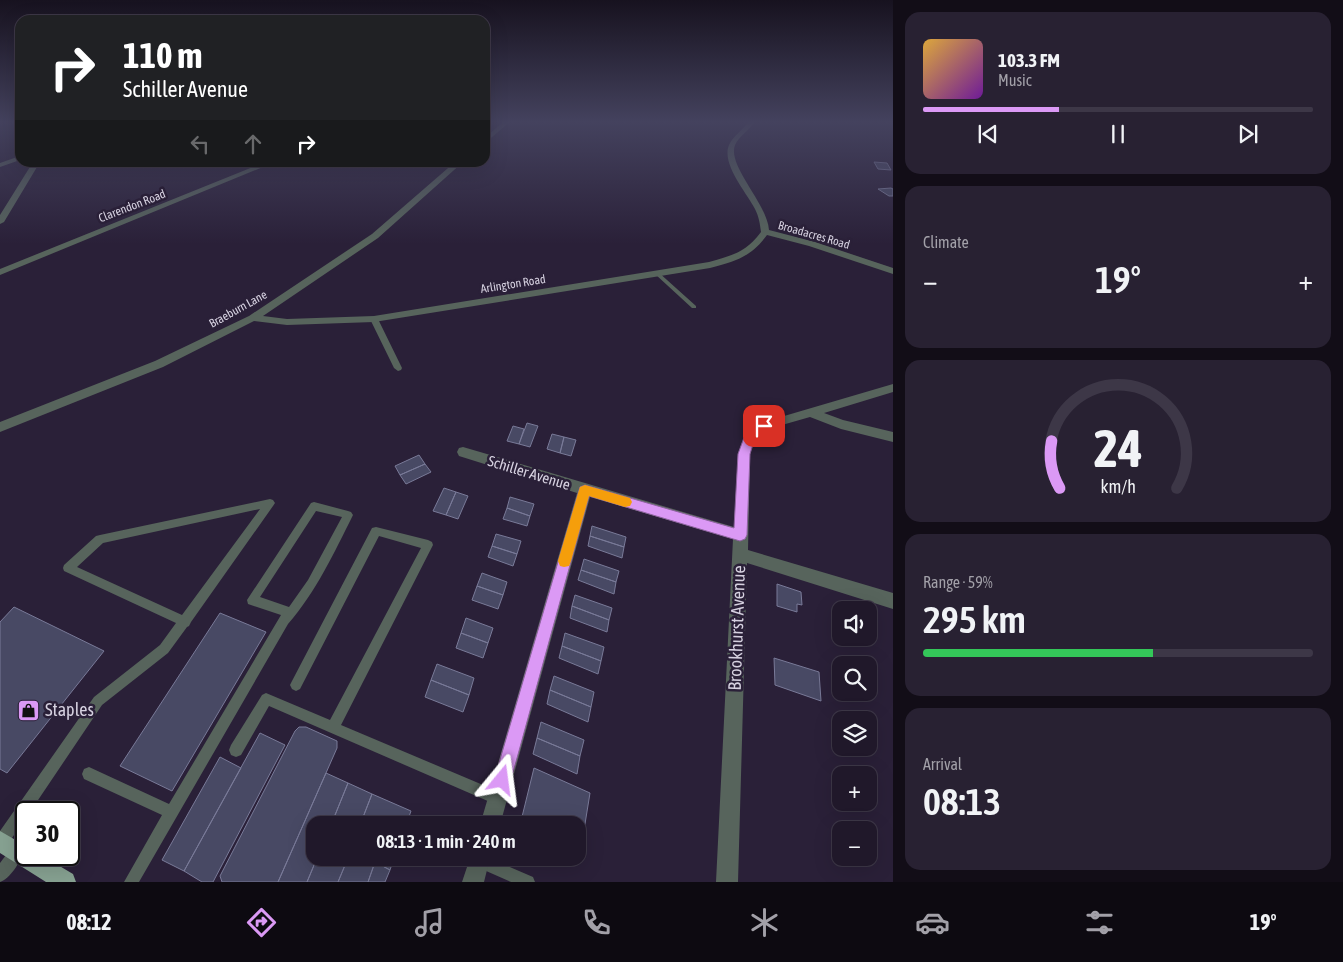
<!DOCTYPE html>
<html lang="en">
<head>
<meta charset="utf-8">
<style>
	:root { --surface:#20182a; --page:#282132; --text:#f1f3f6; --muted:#a2a0a8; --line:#3d3747; --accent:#db99f5 }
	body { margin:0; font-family:"Asap Condensed",sans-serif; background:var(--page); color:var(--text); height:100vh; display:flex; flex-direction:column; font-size:19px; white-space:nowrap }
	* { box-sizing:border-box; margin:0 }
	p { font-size:16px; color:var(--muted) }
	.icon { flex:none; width:28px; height:28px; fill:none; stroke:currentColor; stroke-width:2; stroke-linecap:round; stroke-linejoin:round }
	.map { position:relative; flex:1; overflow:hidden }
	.panel { display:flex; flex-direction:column; gap:12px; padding:12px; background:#120d17; width:450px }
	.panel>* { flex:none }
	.guide { position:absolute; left:15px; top:15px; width:475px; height:152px; border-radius:15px; box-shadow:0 5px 20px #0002,0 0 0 1px var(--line); background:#202124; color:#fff; overflow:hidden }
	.tools { position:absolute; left:832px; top:601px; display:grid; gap:10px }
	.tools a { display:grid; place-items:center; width:45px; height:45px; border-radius:10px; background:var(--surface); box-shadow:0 5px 20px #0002,0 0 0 1px var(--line); font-size:25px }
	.speed { position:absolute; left:15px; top:801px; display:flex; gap:10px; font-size:25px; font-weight:700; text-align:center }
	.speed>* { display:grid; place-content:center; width:65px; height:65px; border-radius:50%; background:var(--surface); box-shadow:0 5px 20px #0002,0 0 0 1px var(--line); line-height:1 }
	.speed .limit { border:2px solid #111; border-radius:8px; background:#fff; color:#111 }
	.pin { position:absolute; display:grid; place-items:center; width:42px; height:42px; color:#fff; margin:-21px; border-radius:10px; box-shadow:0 2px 8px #0006 }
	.me { position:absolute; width:55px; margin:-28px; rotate:16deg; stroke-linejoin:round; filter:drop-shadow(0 0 4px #0008) }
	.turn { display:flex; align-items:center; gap:18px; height:105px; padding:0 25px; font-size:22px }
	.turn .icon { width:65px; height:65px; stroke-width:2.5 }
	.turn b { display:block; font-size:35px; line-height:42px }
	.lanes { display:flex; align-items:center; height:48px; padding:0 25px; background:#0003; justify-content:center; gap:25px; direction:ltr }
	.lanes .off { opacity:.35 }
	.big { font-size:38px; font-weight:600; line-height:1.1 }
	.panel .widget { flex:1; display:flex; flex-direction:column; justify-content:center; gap:8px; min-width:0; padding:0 18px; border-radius:15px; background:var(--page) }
	.panel .dial { align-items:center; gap:0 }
	.dial svg { height:130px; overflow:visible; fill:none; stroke:var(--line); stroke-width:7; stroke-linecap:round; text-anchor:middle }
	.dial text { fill:var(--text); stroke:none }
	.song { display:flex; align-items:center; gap:15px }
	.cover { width:60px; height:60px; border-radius:8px; background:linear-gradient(135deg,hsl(40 70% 55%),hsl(280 70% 35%)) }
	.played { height:5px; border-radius:2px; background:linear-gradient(90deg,var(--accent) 35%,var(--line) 35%) }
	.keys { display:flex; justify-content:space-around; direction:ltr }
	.heat { display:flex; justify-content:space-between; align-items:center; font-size:28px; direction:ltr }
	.charge { height:8px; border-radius:4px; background:linear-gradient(90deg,#34c759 59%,var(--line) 0) }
	.trip { position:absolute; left:306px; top:816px; width:280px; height:50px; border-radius:15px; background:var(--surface); box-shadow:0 5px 20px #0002,0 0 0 1px var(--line); font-weight:600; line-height:50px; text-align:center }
	.tabs { display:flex; height:80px; justify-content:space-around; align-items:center; background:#0d0a11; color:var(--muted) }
	.tabs .icon { width:35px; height:35px }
	.tabs .active { color:var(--accent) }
	.tabs b { font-size:22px; color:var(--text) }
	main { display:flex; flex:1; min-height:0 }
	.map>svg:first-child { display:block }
</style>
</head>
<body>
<main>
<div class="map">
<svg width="893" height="882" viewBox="0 0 893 882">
	<rect width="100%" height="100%" fill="#2a2038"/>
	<path fill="#484964" stroke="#797a98" d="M874 162 887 163 891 170 878 169Z
		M891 188 893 189V196H889L878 189Z
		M527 423 538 426 530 447 519 444Z
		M513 426 524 429 519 444 507 441Z
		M552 434 564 437 560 453 547 449Z
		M564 437 576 440 571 456 560 453Z
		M419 455 425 464 400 475 395 466Z
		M425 464 431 472 406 484 400 475Z
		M444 488 456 492 446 515 433 511Z
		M456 492 468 496 458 519 446 515Z
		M510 497 534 504 530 516 507 508Z
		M507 508 530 516 527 526 503 519Z
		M592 526 626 537 624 547 590 536Z
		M496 534 521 541 517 554 492 546Z
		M590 536 624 547 622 558 588 546Z
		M492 546 517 554 513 566 488 557Z
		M584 559 619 571 616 582 581 570Z
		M581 570 616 582 614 594 578 580Z
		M482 573 507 582 503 595 477 586Z
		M777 584 801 592 802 605 797 604V612L777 606Z
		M477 586 503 595 498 609 472 600Z
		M575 595 612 608 609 620 572 606Z
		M572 606 609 620 607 632 570 618Z
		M14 607 104 651 7 773 0 769V622Z
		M220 613 266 632 172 791 120 766Z
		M466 618 493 628 488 643 461 633Z
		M461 633 488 643 483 658 456 648Z
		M565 633 604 647 601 661 562 646Z
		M562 646 601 661 598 674 559 658Z
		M774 658 819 672 821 701 775 685Z
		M437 664 474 678 469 695 431 680Z
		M554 676 594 692 591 707 550 690Z
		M431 680 469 695 463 712 425 697Z
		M550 690 591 707 588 722 547 704Z
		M541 722 584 740 580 756 537 738Z
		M299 727H306L337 741V748L278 882H222L220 876 295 731Z
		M260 733 285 745 213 882H202L184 871Z
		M537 738 580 756 577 774 533 754Z
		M220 757 241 768 184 871 162 860Z
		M534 768 590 793 579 861 571 858H578V825H520Z
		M326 773 348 783 331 825H315V858H317L307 882H278Z
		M348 783 372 794 360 825H331Z
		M372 794 411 811 406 825H360Z
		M317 858H348L338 882H307Z
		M348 858H394L390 870 375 862 368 882H338Z
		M375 862 390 870 385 882H368Z"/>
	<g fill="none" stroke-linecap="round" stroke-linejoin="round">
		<path fill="#57645c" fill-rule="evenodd" d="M657 271 696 306V308H692L655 274 654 273Z
			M372 317H374L378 319 402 368 401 370 398 371 394 368 370 319Z
			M270 499 273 500 275 503 273 506 191 622 189 626 187 627 168 653 102 705 30 812H26V817L6 847 0 849V831L94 697 160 645 176 623 64 571 63 568 64 565 96 536 100 535ZM260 509 182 615 77 567 103 543Z
			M314 502 348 511 351 512 353 515C334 553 316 592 288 624L139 882H124L162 815 84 779 82 774 84 769 89 767 169 804 281 615 248 604 247 600 311 503ZM316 511 342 517 308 580 289 607 260 597Z
			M376 527 428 540 432 542 433 545 341 725 502 793 504 798 502 803 497 805 269 706 241 755 236 757 231 755 229 750 231 745 262 695 266 693 330 720 421 548 379 536 300 689 296 691 292 689 290 685 292 681 372 528Z
			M17 845 22 847 24 852C20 862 10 879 0 882V863L12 847Z
			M466 858H489L533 877 535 882H511L468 863Z"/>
		<path fill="#57645c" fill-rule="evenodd" d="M504 121H511L485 143V138Z
			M749 121H755C750 130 739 136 735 145 727 166 767 203 769 230L815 242 893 268V274L809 246 767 235C751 257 736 261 710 268L374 322 287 325 254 321 163 367 0 432V422L155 361 249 316 372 234 455 162H463L378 238 263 316 287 319 374 316 709 262C733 255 745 253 761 232 760 224 759 217 755 209 747 193 721 164 729 145 733 136 743 130 749 121Z
			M265 162H275L0 275V269Z
			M893 384V392L824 413 843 420 893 432V442L841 429 810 417 768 429 755 439 750 454 748 550 893 593V609L747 563 738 882H716L733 539 590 497 500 825H480L577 493 459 456 457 452 459 448 463 447 734 527 738 454 746 433 760 423Z
			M470 858H490L484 882H462Z"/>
		<path fill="#57645c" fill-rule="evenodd" d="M20 156V160L0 167V163Z
			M33 162H40L4 222 0 224V215Z"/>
		<path fill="#87a292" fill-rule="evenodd" d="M0 831 26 846V855H41L73 874 76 882H46L0 853Z"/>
	</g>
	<linearGradient id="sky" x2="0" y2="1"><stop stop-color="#17121f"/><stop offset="0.5" stop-color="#44425e"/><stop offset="1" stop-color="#44425e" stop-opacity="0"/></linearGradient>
	<rect width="893" height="244" fill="url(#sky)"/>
	<path fill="#db99f5" stroke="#8e639f" d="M764 422 770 426 755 438 750 454 747 535 745 539 740 541 589 496 511 780 508 786 502 789 496 786 494 780 580 487 585 485 734 528 738 454 746 432Z"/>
	<path fill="#f59e0b" d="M585 485 630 498 632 502 630 506 625 507 589 496 571 561 569 566 564 567 560 566 558 561 579 490 580 487Z"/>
	<defs>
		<symbol id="shop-square" viewBox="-11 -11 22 22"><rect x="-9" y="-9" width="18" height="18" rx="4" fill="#db99f5" stroke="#2a2038"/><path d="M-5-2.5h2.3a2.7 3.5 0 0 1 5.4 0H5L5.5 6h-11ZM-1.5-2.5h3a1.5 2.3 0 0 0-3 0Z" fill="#111"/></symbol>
	</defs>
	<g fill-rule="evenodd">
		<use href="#shop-square" x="16" y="698" width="25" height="25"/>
	</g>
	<g text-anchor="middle" stroke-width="5" stroke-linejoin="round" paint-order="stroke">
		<g font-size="12" fill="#d6d1e0" stroke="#2a2038">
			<text transform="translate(132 206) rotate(-21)" y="4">Clarendon Road</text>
			<text transform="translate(814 235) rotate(16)" y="4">Broadacres Road</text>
			<text transform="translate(513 284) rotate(-9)" y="4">Arlington Road</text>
			<text transform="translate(238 309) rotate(-29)" y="4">Braeburn Lane</text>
		</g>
		<g font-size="15" fill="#d6d1e0" stroke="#2a2038">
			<text transform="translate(529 473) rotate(17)" y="5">Schiller Avenue</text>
		</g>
		<g font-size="18" fill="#d6d1e0" stroke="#2a2038">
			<text transform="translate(737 628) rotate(-88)" y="6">Brookhurst Avenue</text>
		</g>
		<g font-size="18" fill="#d6d1e0" stroke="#2a2038" text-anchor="start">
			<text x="45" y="716">Staples</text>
		</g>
	</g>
</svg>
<div class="tools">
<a><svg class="icon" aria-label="sound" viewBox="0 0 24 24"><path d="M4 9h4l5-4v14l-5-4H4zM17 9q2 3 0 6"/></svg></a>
<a><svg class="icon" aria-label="search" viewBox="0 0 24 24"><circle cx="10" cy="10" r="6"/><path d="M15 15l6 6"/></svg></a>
<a><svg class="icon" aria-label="layers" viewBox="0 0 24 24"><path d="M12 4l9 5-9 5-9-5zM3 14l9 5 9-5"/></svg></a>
<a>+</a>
<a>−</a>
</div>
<div class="speed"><div class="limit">30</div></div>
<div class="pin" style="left:764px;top:426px;background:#d93025"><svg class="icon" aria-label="arrive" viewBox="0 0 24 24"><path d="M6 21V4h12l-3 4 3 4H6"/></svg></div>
<svg class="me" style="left:502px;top:780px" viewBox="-20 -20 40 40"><path d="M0-17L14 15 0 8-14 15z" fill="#db99f5" stroke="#fff" stroke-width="4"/></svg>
<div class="trip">08:13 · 1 min · 240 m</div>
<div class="guide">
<div class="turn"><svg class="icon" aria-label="right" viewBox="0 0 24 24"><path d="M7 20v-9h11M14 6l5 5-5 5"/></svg><div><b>110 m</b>Schiller Avenue</div></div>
<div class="lanes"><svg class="icon off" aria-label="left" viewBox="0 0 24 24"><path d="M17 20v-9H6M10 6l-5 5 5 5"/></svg><svg class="icon off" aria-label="ahead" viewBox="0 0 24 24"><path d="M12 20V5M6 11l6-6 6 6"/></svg><svg class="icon" aria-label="right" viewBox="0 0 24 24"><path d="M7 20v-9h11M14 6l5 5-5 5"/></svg></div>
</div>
</div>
<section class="panel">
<div class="widget">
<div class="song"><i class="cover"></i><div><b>103.3 FM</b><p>Music</p></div></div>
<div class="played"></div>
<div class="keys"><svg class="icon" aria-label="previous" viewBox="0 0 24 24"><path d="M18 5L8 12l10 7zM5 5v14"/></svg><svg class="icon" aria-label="pause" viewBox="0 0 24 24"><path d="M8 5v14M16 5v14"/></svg><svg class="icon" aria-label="next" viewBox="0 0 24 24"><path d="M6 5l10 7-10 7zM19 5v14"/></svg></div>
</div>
<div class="widget"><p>Climate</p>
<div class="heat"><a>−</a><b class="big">19°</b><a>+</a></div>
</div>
<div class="widget dial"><svg viewBox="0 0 100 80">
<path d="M14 69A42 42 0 1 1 86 69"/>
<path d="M14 69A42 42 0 0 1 9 40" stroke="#db99f5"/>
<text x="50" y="56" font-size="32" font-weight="700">24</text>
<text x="50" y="72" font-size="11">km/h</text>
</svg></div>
<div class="widget"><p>Range · 59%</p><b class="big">295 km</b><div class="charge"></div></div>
<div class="widget"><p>Arrival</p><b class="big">08:13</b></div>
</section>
</main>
<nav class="tabs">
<b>08:12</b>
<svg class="icon active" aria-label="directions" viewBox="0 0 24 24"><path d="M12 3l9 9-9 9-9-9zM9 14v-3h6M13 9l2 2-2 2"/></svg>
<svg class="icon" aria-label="music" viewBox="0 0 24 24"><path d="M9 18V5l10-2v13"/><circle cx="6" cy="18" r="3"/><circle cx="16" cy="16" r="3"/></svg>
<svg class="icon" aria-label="phone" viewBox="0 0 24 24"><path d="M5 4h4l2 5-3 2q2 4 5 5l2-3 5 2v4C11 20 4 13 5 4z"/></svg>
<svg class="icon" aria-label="climate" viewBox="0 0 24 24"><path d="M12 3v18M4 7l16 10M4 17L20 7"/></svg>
<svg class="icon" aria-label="car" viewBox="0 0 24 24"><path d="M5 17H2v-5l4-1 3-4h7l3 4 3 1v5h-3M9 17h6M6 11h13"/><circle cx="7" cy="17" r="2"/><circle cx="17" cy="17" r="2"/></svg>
<svg class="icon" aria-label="filters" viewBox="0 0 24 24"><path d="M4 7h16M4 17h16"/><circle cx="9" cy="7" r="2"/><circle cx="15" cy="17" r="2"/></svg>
<b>19°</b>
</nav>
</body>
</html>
